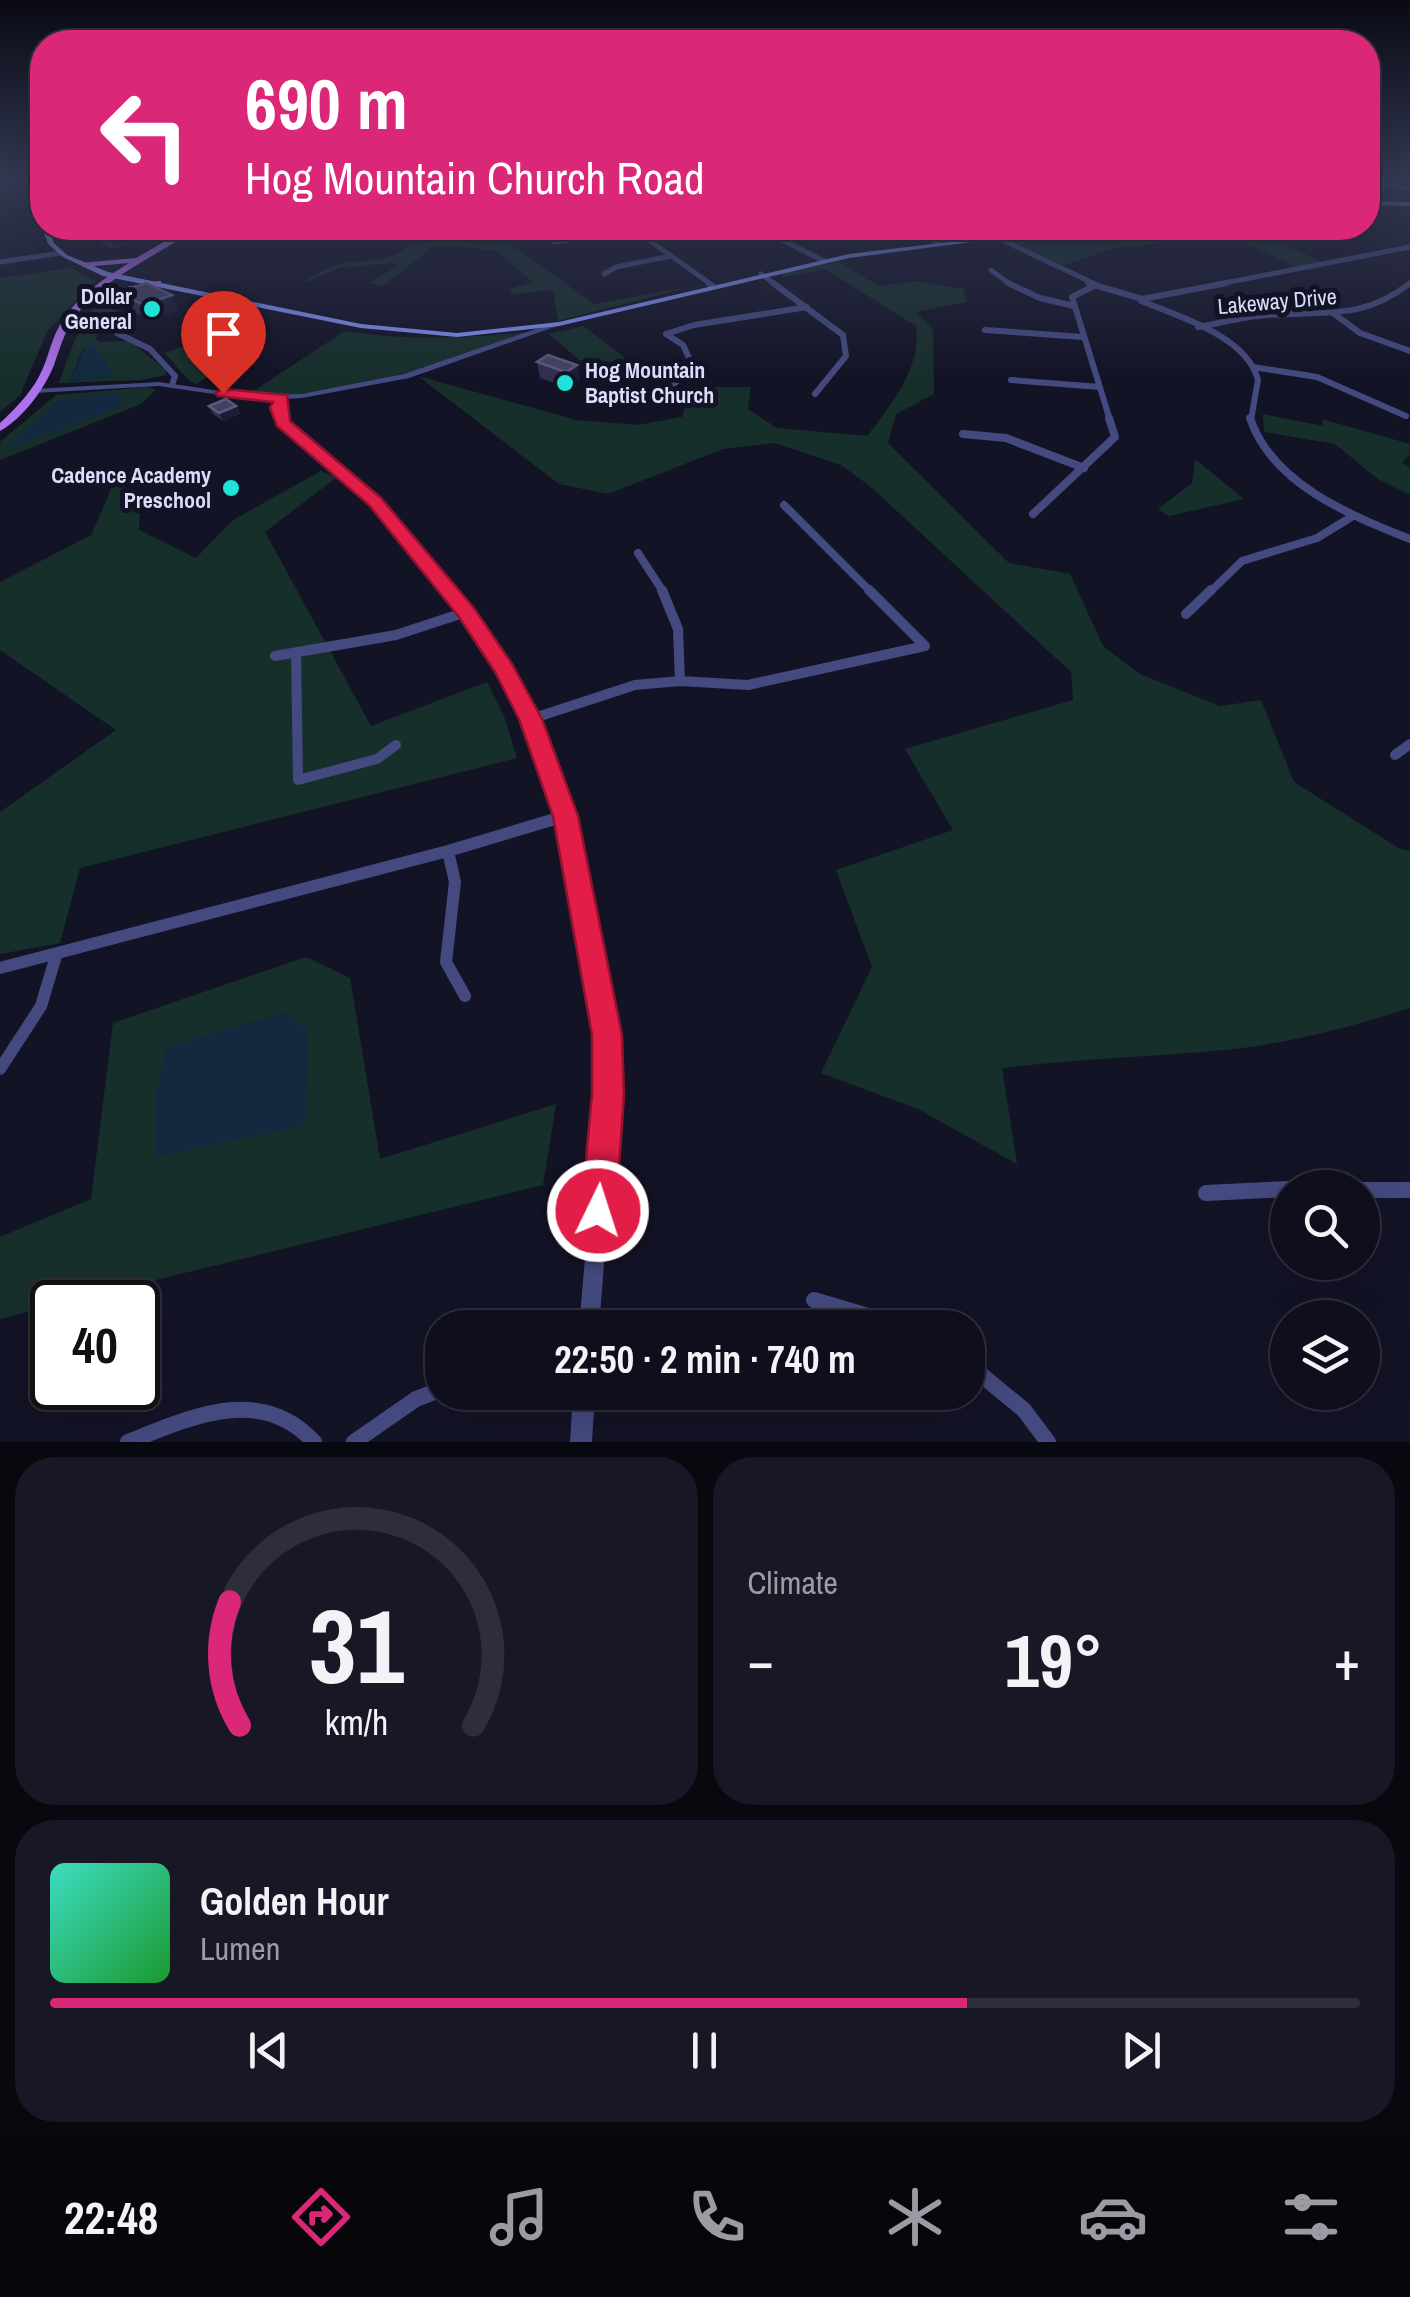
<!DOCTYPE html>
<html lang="en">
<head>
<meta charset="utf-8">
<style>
	:root { --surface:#0e0e1c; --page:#171725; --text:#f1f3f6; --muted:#9b9ca3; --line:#2e2e3b; --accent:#db2777 }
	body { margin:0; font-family:"Archivo Narrow",sans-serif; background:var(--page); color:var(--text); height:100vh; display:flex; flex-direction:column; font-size:38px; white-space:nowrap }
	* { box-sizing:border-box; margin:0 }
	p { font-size:32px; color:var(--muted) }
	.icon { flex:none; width:55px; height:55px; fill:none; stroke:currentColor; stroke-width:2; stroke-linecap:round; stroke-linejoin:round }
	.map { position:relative; height:1442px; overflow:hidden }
	.drawer { display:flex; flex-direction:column; gap:15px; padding:15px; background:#08080f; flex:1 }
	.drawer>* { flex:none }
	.banner { position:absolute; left:30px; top:30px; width:1350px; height:210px; border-radius:40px; box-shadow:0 10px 40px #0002,0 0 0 2px var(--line); background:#db2777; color:#fff; overflow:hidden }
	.tools { position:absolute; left:1270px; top:1170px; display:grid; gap:20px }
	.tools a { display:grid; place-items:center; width:110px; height:110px; border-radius:50%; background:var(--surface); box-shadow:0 10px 40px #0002,0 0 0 2px var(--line); font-size:50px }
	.speed { position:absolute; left:30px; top:1280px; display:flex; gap:20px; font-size:50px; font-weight:700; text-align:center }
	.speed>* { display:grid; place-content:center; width:130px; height:130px; border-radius:50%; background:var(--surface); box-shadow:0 10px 40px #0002,0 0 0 2px var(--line); line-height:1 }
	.speed .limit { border:5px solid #111; border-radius:15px; background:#fff; color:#111 }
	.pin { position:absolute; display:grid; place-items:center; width:85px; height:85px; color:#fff; margin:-102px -42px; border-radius:50% 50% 50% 0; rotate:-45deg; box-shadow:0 0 10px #0007 }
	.pin .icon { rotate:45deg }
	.me { position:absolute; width:110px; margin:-55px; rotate:4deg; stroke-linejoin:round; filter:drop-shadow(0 0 8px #0008) }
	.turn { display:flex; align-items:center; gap:35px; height:210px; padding:0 50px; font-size:45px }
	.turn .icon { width:130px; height:130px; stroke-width:2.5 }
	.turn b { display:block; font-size:70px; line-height:85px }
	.big { font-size:75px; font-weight:800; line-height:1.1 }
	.drawer .tile { flex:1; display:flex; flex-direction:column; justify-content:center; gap:15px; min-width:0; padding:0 35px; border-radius:40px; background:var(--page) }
	.drawer .dial { align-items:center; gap:0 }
	.dial svg { height:260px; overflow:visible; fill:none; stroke:var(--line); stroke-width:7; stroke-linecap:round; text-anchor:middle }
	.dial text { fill:var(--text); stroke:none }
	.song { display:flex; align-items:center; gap:30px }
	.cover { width:120px; height:120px; border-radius:15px; background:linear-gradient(135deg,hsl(170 70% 55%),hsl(130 70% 35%)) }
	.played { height:10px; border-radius:5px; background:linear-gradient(90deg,var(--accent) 70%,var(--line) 70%) }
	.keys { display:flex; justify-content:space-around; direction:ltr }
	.heat { display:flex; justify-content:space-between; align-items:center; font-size:55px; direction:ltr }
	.drawer .tiles { flex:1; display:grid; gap:15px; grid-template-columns:1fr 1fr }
	.tile:last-child { grid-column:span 2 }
	.trip { position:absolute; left:425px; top:1310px; width:560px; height:100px; border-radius:40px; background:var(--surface); box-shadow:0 10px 40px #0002,0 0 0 2px var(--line); font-weight:800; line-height:100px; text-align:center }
	.menu { display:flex; height:160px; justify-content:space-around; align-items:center; background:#06060b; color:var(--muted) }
	.menu .icon { width:70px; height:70px }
	.menu .active { color:var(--accent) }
	.menu b { font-size:45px; color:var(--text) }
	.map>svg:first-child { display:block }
</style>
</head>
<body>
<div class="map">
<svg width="1410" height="1442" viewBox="0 0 1410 1442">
	<rect width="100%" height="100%" fill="#131326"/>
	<path fill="#172f2b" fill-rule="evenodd" d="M388 228H505L493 231 594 304 694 286 558 321 553 290 512 294 510 289 533 282 495 250 434 245 384 286 369 283 396 267 394 263 339 268 294 287C307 280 322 269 337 265 361 259 396 265 411 241L382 232Z
		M1120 228H1145L1163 238 1174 235 1161 228 1174 233 1185 228H1266L1254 231 1325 263 1296 267 1226 234 1111 249 1059 267 1010 240Z
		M839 262 879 286 917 281 964 289 966 302 916 312 933 329 934 394 896 414 888 443 1009 563 1070 574 1103 646 1140 674 1220 706 1261 700 1294 782 1400 849 1410 851V1008C1350 1027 1287 1044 1224 1050 1150 1057 1076 1059 1002 1068L1017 1164 918 1109 821 1073 872 967 836 870 953 830 905 749 1073 700 1071 672 871 487 841 465 775 443 723 449 608 494 559 484 418 376 576 420 638 425 682 417 688 397 701 387H751L748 409 777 428 867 436C891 405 922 367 916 326L825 269 782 277V273Z
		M71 268 96 281 48 330 20 395 0 412V278Z
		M150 288 108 304 129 324 107 327 95 338 99 342 129 341 166 370V375L142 380 59 383C69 354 85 302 118 291 128 288 140 289 150 288ZM95 346 113 376 70 381 83 349Z
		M584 326 629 361 592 371 549 334Z
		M345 331C407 341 466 338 528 332 445 361 338 403 249 394Z
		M206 338 208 345 246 353 196 384C181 377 177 363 164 353Z
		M149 387 156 390 141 404 0 460V442L56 395Z
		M1263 414 1323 426 1322 419 1410 444V454L1402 463 1410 468V495L1378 479 1335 444 1264 432Z
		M1195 459 1244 499 1169 516 1158 509 1192 483Z
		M321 471 337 477 265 532 371 726 487 682 504 716 517 758 80 868 60 943 0 954V812L116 730 0 650V582L91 535 110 492 114 474 140 504 139 530 196 558 233 520Z
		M306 957 350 978 380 1159 556 1104 543 1185 66 1302H52V1306L0 1319V1237L91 1199 113 1023ZM285 1013 155 1156 234 1028Z"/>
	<path fill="#122940" d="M86 346H95L114 376 70 381Z
		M114 394 123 397 120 407 3 451 60 399Z
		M286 1013 308 1029 305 1125 155 1157 156 1093 166 1047Z"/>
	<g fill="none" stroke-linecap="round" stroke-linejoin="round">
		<path stroke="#444a7f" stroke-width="5" d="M1368 185 1410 188
			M632 228 712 285
			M758 228 824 261
			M902 228 939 243
			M996 237 1097 285
			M554 242 636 230
			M0 262 61 253
			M991 270 1011 285
			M604 274 616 267 671 256
			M761 274 776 285
			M1214 285 1410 247"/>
		<path stroke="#444a7f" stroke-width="6" d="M708 283 713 286
			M773 283 843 335 846 356 815 394
			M1008 283 1040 298 1074 306
			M1088 283 1142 299 1227 283
			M1094 286 1072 297 1110 420
			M1141 301C1178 316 1247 336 1258 380L1251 420
			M1333 313 1360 333 1410 351
			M1198 327C1221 323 1245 316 1268 315 1323 311 1365 320 1410 283
			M985 330 1083 337
			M117 333 150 349 175 376 172 385
			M666 334 694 325 807 307
			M666 334 683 345 690 360 682 377 670 387
			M1253 367 1317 377 1406 416
			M1011 380 1100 387"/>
		<path stroke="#444a7f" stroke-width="8" d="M1250 418C1272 484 1350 515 1410 539
			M963 434 1006 438 1084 468
			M784 505 872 593
			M1033 514 1115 437 1109 418
			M638 553 664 593
			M1209 593 1242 561 1317 538 1353 516"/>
		<path stroke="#444a7f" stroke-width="10" d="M662 590 678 629 680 681
			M1186 614 1211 590
			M296 652 298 780 377 759 396 745
			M275 656 396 635 466 612
			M531 719 635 685 680 681 748 685 925 646 869 590
			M1395 755 1410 744"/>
		<path stroke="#444a7f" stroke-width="12" d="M448 851 455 882 446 962 465 996
			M0 968 448 851 565 816
			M0 1069 41 1006 56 956"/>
		<path stroke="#444a7f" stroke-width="16" d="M1362 1190H1410
			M1206 1193 1288 1189
			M814 1300 908 1328
			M968 1364 1024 1410 1048 1442
			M128 1442C191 1417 261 1384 314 1442
			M354 1442 416 1399 442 1389"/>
		<path fill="#444a7f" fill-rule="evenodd" d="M556 322 563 324 409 378 302 398 286 399 282 409 287 421 378 499 479 621 537 719 572 816 608 980 615 1035 617 1095 599 1328H579L599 1095V1035L592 980 558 816 525 719 471 626 372 503 280 424 274 409 278 399H248L159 386 35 393 31 391 35 389 159 382 248 395 302 394 404 374Z
			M573 1392H595L592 1442H570Z"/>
		<path fill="#808dee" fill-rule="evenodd" d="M1368 201 1410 202V206L1368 205Z
			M42 227 48 228 54 243 67 255 108 272 361 324 457 333 559 322 849 254 1065 228H1080L849 258 559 326 457 337 361 328 103 276 63 257 48 244Z"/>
		<path fill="#ac71ec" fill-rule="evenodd" d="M188 228H196C158 256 112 273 81 309 66 326 61 345 54 365 44 390 23 418 0 431V423C17 407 34 390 43 368 49 354 52 338 60 325 75 298 103 279 129 263L83 267 80 263 136 258Z
			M158 281H161V285L105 294 101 292Z"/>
	</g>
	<path fill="#302e51" d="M92 231 144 240 114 249 97 241Z
		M118 293 172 295 179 310 151 320 126 308Z
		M537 362 577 365 579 381 568 388 540 378Z
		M209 406H236L240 414 223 421 213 414Z"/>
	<path fill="#1d1b38" d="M139 230 144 240 114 249 109 239Z
		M172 295 179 310 151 320 144 305Z
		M577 365 579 381 568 388 566 372Z
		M236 406 240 414 223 421 219 413Z"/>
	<path fill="#424163" stroke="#5a597b" stroke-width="2.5" d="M103 228H134L139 230 109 239 92 231Z
		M146 283 172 295 144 305 118 293Z
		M548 355 577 365 566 372 537 362Z
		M226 399 236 406 219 413 209 406Z"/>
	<linearGradient id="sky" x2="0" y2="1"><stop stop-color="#0a0a15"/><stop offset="0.47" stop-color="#333952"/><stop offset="1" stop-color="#333952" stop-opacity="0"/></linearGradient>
	<rect width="1410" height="379" fill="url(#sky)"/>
	<path fill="#e11d48" stroke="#92132f" stroke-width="2.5" d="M223 389 287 395 290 421 381 498 474 608 512 664 542 719 578 816 622 1035 624 1095 616 1211 611 1223 598 1228 586 1223 581 1211 592 1095V1035L553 816 519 719 495 672 459 617 369 505 277 426 270 408 273 402 218 396 215 393Z"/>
	<g fill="#21e2d8" stroke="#131326" stroke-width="4">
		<circle cx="152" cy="309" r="10"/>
		<circle cx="565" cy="383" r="10"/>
		<circle cx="231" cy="488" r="10"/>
	</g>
	<g text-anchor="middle" stroke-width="10" stroke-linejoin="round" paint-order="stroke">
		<g font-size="22" font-weight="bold" fill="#dcddfa" stroke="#131326" text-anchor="end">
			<text x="132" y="304">Dollar<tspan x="132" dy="25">General</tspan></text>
			<text x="585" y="378" text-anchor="start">Hog Mountain<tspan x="585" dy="25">Baptist Church</tspan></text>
			<text x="211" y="483">Cadence Academy<tspan x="211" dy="25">Preschool</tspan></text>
		</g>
		<g font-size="22" fill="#dcddfa" stroke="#131326">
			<text transform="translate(1277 301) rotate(-5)" y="8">Lakeway Drive</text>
		</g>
	</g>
</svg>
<div class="tools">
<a><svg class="icon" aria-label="search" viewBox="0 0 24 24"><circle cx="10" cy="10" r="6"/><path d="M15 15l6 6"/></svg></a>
<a><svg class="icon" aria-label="layers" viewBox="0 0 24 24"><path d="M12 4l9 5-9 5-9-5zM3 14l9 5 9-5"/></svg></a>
</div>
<div class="speed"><div class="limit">40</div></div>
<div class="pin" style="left:223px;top:393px;background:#d93025"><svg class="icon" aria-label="arrive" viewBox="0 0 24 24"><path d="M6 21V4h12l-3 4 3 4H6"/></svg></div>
<svg class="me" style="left:598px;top:1211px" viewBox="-20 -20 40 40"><circle r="17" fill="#e11d48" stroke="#fff" stroke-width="3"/><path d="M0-11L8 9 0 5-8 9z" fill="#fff"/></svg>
<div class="trip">22:50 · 2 min · 740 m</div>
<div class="banner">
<div class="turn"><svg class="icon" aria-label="left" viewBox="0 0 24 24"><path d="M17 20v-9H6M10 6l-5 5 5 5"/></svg><div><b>690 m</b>Hog Mountain Church Road</div></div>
</div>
</div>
<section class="drawer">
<div class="tiles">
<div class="tile dial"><svg viewBox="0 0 100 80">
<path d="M14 69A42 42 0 1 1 86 69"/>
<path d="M14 69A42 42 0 0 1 11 31" stroke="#db2777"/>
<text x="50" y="56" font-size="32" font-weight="700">31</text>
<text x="50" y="72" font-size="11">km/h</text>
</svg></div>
<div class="tile"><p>Climate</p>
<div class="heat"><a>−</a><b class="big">19°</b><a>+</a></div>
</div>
<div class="tile">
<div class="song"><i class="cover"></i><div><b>Golden Hour</b><p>Lumen</p></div></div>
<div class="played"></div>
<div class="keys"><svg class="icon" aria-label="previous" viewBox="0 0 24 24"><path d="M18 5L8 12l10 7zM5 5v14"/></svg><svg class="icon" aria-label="pause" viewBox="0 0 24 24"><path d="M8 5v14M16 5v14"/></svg><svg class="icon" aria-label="next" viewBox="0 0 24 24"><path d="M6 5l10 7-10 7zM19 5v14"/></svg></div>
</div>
</div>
</section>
<nav class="menu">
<b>22:48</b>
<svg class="icon active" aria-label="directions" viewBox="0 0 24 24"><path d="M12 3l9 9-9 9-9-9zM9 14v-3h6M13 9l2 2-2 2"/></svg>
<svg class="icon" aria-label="music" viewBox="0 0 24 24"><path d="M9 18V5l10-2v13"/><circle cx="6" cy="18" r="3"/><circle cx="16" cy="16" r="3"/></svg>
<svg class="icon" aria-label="phone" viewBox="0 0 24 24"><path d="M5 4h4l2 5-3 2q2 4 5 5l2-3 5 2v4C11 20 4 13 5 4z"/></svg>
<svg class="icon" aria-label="climate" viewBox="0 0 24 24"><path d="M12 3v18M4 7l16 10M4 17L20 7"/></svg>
<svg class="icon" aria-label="car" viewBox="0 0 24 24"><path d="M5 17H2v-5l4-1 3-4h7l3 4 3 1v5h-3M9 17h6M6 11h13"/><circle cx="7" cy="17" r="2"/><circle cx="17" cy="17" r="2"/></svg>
<svg class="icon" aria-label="filters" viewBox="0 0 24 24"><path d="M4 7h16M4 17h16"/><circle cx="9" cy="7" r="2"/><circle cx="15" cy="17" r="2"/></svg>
</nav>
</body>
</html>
